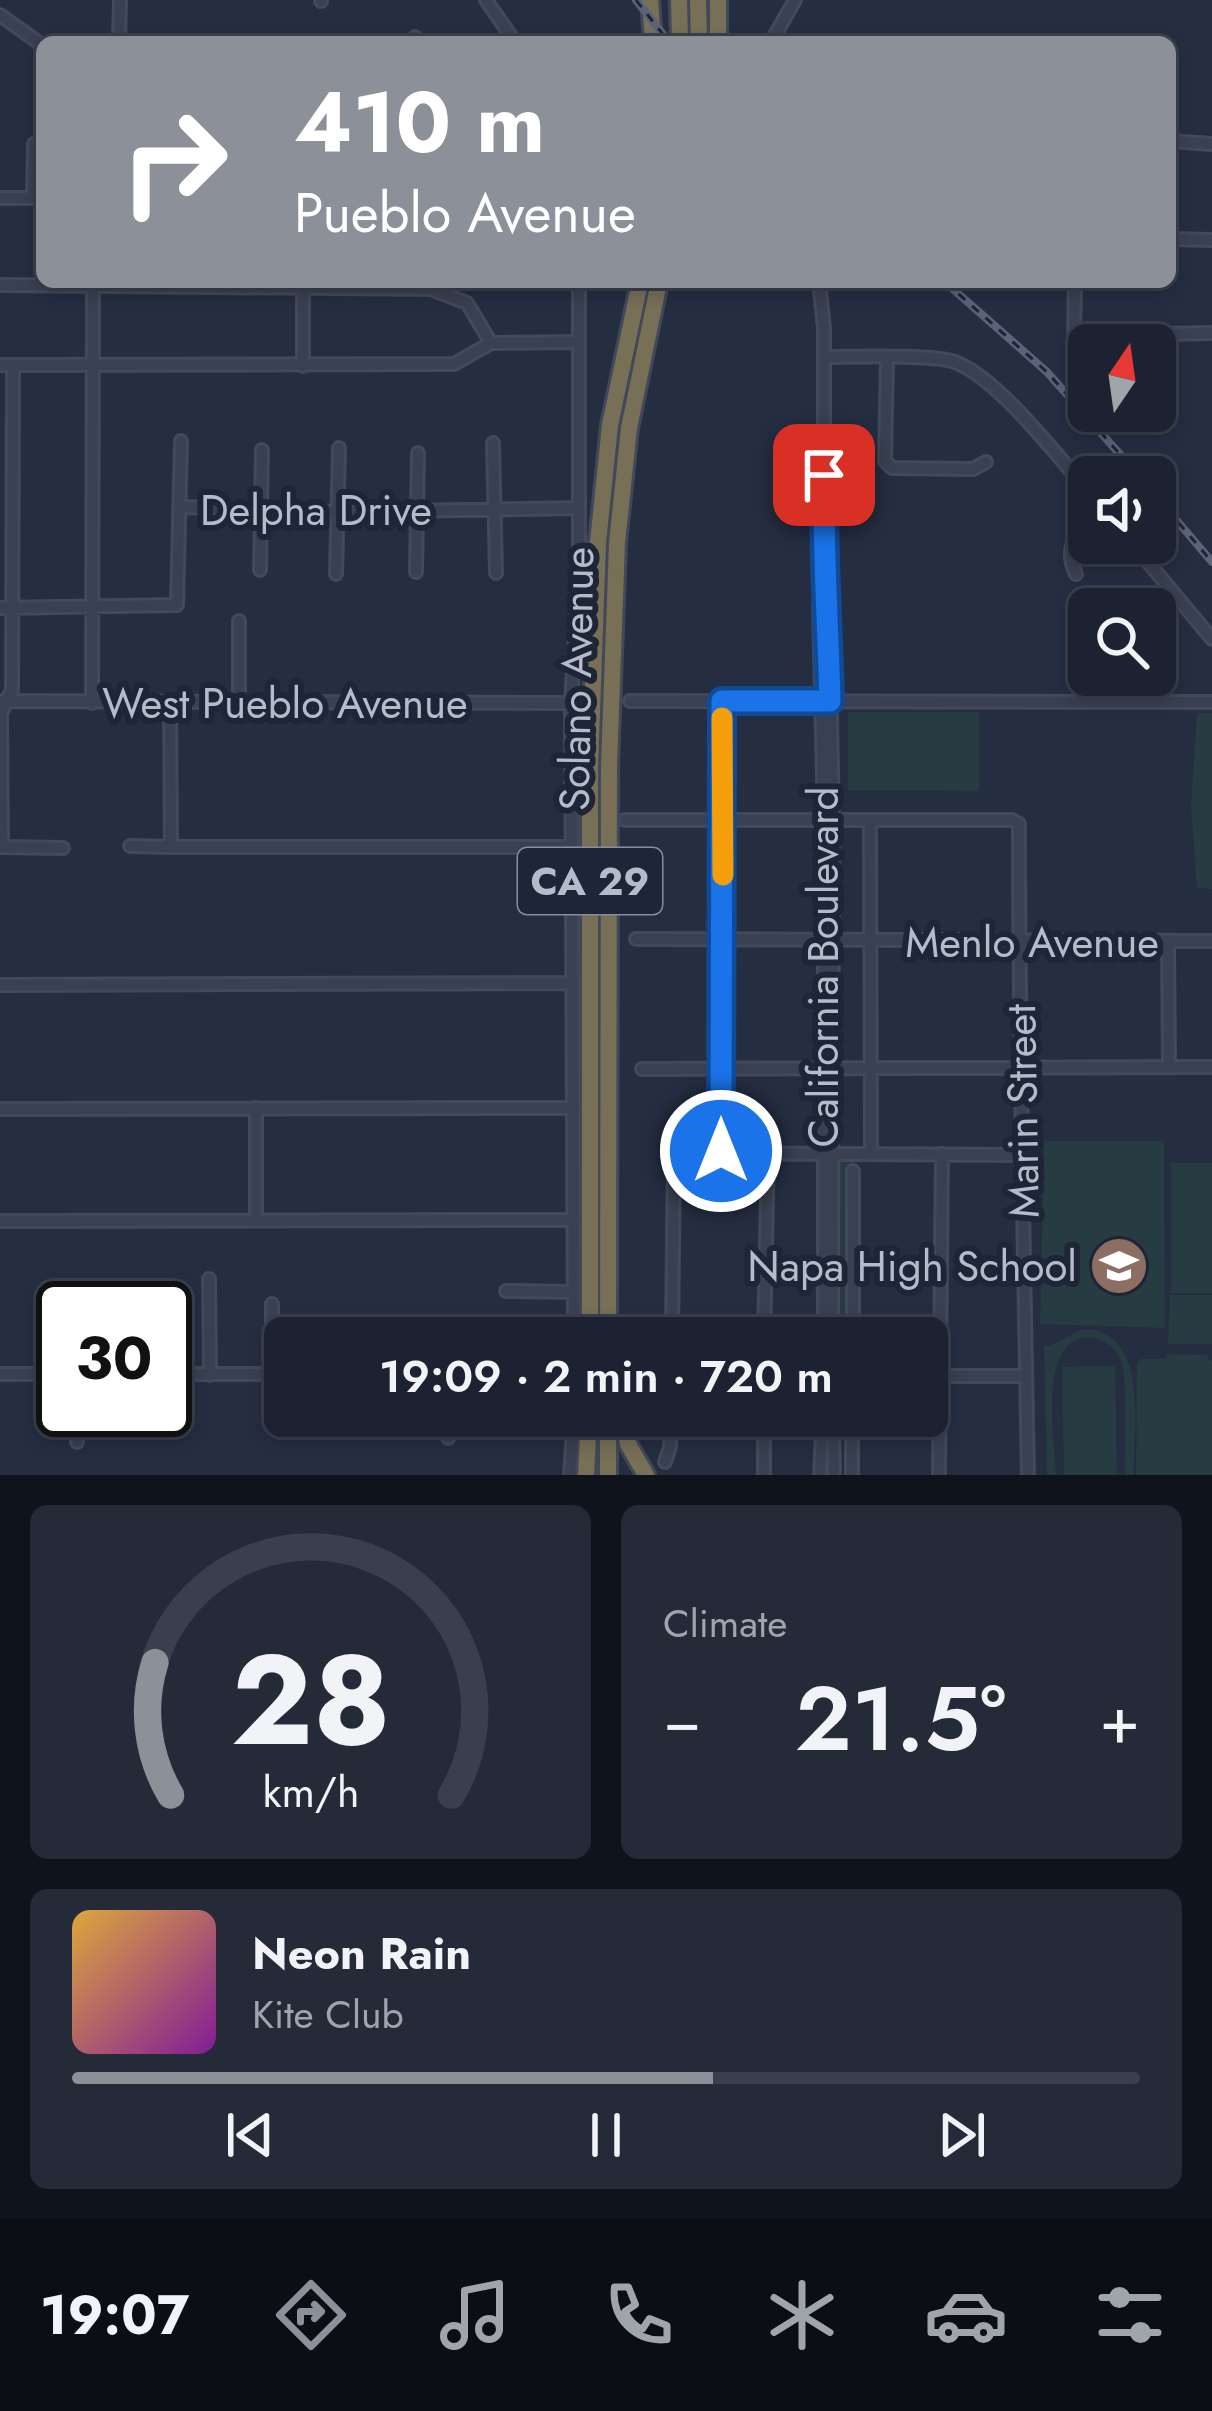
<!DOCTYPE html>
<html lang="en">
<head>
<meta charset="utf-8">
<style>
	:root { --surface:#1c2231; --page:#252a39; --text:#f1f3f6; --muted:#a0a4ab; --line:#3a3f4d; --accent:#8c9099 }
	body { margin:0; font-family:Jost,sans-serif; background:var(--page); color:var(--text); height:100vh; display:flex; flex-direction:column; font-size:45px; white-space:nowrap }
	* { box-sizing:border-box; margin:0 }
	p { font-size:39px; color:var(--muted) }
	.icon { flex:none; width:66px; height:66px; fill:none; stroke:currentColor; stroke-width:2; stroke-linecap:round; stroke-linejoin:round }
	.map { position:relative; height:1475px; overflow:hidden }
	.side { display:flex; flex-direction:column; gap:30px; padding:30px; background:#0f131b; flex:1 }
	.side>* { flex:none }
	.top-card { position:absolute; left:36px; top:36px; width:1140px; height:252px; border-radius:18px; box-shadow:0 6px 18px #0003,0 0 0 3px var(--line); background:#8c9099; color:#fff; overflow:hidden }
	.needle { width:78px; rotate:13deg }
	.fabs { position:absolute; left:1068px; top:324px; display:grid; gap:24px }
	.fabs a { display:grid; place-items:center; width:108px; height:108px; border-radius:18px; background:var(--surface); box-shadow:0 6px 18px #0003,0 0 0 3px var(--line); font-size:60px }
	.speed { position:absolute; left:36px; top:1281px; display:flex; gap:24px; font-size:60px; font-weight:700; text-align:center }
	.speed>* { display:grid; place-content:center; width:156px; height:156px; border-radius:50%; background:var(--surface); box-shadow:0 6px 18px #0003,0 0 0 3px var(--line); line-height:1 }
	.speed .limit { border:6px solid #111; border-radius:18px; background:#fff; color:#111 }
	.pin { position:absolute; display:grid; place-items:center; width:102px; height:102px; color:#fff; margin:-51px; border-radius:24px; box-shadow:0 6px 18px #0006 }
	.me { position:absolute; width:132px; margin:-66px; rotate:0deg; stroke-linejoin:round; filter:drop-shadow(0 0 9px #0008) }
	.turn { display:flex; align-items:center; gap:42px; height:252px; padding:0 60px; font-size:54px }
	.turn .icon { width:156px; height:156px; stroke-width:2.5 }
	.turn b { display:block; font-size:84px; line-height:102px }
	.big { font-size:90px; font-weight:600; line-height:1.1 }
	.side .widget { flex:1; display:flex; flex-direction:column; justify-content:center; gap:18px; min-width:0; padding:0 42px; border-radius:18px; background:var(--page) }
	.side .dial { align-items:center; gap:0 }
	.dial svg { height:312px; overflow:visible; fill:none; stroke:var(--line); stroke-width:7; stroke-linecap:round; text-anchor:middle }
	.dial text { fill:var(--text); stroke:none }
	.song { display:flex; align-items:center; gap:36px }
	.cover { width:144px; height:144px; border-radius:18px; background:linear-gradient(135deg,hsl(40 70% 55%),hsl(290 70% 35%)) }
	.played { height:12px; border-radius:6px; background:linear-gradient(90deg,var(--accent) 60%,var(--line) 60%) }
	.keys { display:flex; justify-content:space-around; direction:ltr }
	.heat { display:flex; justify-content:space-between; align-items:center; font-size:66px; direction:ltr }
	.side .tiles { flex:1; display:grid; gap:30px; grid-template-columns:1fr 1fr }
	.widget:last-child { grid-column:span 2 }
	.trip { position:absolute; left:264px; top:1317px; width:684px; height:120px; border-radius:18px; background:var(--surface); box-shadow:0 6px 18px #0003,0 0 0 3px var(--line); font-weight:600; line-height:120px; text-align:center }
	.dock { display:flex; height:192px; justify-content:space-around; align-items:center; background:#0b0e14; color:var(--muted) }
	.dock .icon { width:84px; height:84px }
	.dock .active { color:var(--accent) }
	.dock b { font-size:54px; color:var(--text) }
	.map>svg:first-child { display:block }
</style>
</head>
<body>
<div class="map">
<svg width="1212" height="1475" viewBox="0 0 1212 1475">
	<rect width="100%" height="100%" fill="#252d41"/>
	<path fill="#273b42" d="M848 712H979V791L848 790Z
		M1197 713H1212V889L1197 888 1191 805Z
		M1044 1141H1164L1165 1328 1040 1324Z
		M831 1151 854 1152 853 1338H832Z
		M1171 1163H1212V1293H1171Z
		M1170 1295H1212V1344H1168Z
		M1088 1329C1150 1336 1133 1428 1134 1475H1125C1124 1447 1129 1386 1121 1361 1117 1349 1106 1340 1093 1338 1036 1331 1055 1441 1056 1475H1047L1044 1346C1059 1346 1070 1331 1088 1329Z
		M1167 1354 1206 1355 1212 1362V1475H1136L1137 1363 1141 1359H1166Z
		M1115 1366 1117 1475H1064L1062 1367Z"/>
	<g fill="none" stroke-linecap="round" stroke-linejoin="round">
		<defs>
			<path id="minor" d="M321 0V1
				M486 0 515 42
				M0 15 42 45
				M415 37 417 42
				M119 42 120 0
				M771 42 795 0
				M1170 141 1212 144
				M0 198H42
				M33 198 34 144
				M1170 239 1212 240
				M819 282 824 328V598L829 619 833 820 832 1338
				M1075 282 1074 336 1212 333
				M0 285 431 289 467 303 491 343 579 342
				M824 357C849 357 935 354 955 362 999 379 1057 456 1089 492
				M887 359 885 461 892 468 973 469 986 462
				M0 365 454 364 491 343
				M303 366V286
				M493 443 496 573
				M181 507 336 512 579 508
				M1132 543 1212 639
				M260 570 262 450
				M416 572 418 453
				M336 574 339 448
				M1076 574C1066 554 1071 536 1089 521
				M0 608 177 605 181 441
				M239 621V702
				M0 701 571 703
				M630 701 1212 702
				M170 702 171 847H572
				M92 703 93 282
				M625 820H1012L1019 824C1019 1041 1024 1258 1028 1475
				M870 820 871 1152
				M130 846 171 847
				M0 847 63 848
				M2 847 1 713 12 690 13 365
				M636 939 1212 941
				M1168 942 1169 1066
				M0 985 572 983
				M642 1069 1212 1067
				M0 1109 574 1108
				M721 1151 722 701
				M256 1220V1108
				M0 1221 574 1220
				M209 1279 210 1375
				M506 1291 574 1292
				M574 1338 571 703 579 569V282
				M672 1338 674 1153 1024 1155
				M764 1338 768 1151
				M824 1338V820L819 606 824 598
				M853 1338V1171
				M0 1374H63
				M165 1374H285
				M272 1374V1304
				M927 1376H1026
				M447 1416 448 1438
				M764 1416V1475
				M833 1416 834 1475
				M77 1442V1410
				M665 1462 670 1447 671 1416
				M570 1475 574 1416
				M820 1475 823 1416
				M852 1475V1416
				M939 1475 942 1154"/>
			<path id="highway" d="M650 0 653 42
				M679 0 680 42
				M698 0 699 42
				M718 42V0
				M590 1338V768L598 543 610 425 640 282
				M608 1338 609 766 617 543 629 428 659 282
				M624 1416 628 1444 646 1475
				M586 1475 589 1416
				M608 1475V1416"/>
		</defs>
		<use href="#minor" stroke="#43495a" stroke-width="16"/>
		<use href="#highway" stroke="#414858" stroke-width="22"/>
		<use href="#minor" stroke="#394051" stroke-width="10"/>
		<use href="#highway" stroke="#776f56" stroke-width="16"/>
		<defs>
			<path id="rail" d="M636 0 669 42
				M945 282 1047 372 1140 477
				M1155 495 1212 562"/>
		</defs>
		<use href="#rail" stroke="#5b6378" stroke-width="8"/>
		<use href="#rail" stroke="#1e2536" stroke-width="3" stroke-dasharray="9" stroke-linecap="butt"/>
	</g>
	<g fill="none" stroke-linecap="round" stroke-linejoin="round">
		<defs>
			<path id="route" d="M721 1151 722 701H830C828 625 823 552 824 475"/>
		</defs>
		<use href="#route" stroke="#114b97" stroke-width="30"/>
		<use href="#route" stroke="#1a73e8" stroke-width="21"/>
		<path stroke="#f59e0b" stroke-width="21" d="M722 718 723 875"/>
	</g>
	<defs>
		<symbol id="school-disc" viewBox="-11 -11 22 22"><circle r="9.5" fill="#8d6e63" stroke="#1e2536"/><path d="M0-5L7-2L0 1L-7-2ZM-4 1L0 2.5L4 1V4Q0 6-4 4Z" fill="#fff"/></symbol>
	</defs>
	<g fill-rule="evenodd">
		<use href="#school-disc" x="1086" y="1233" width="66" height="66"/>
	</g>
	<g text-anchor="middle" stroke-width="12" stroke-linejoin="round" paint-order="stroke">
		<rect fill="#1e2536" stroke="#888e9e" stroke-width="3" x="518" y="848" width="144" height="66" rx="9"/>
		<g font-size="39" font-weight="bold" fill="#b6bbcb">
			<text x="590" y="895">CA 29</text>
		</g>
		<g font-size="42" fill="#b6bbcb" stroke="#1e2536">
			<text x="316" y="525">Delpha Drive</text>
			<text transform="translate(576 679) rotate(-89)" y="15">Solano Avenue</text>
			<text x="285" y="718">West Pueblo Avenue</text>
			<text x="1032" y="957">Menlo Avenue</text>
			<text transform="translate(823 967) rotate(-90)" y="15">California Boulevard</text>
			<text transform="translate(1022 1111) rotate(-91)" y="15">Marin Street</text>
		</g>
		<g font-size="42" fill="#b6bbcb" stroke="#1e2536" text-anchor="end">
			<text x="1077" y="1281">Napa High School</text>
		</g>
	</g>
</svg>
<div class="fabs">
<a><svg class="needle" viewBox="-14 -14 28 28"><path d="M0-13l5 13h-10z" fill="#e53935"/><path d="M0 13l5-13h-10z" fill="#a0a4ab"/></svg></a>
<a><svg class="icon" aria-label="sound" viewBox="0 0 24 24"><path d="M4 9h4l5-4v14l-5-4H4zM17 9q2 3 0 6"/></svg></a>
<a><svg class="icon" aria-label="search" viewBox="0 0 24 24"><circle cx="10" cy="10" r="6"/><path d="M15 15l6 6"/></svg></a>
</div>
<div class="speed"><div class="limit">30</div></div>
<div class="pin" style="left:824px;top:475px;background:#d93025"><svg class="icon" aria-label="arrive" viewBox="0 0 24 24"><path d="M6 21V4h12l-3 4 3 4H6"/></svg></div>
<svg class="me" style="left:721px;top:1151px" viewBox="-20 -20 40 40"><circle r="17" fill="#1a73e8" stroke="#fff" stroke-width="3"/><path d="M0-11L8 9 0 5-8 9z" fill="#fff"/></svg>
<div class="trip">19:09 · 2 min · 720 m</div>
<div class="top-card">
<div class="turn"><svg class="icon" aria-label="right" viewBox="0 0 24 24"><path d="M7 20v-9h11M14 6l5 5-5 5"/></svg><div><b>410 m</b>Pueblo Avenue</div></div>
</div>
</div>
<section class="side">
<div class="tiles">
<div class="widget dial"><svg viewBox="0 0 100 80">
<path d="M14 69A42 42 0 1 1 86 69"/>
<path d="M14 69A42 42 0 0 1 10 35" stroke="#8c9099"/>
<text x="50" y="56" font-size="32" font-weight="700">28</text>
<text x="50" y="72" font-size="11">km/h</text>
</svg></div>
<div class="widget"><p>Climate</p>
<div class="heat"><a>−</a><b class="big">21.5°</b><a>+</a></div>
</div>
<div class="widget">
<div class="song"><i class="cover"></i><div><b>Neon Rain</b><p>Kite Club</p></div></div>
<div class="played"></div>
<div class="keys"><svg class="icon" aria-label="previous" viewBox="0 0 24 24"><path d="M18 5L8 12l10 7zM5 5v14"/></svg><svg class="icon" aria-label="pause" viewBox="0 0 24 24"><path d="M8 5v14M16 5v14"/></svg><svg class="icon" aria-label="next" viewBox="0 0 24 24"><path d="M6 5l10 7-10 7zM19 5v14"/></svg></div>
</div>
</div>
</section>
<nav class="dock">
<b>19:07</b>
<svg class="icon active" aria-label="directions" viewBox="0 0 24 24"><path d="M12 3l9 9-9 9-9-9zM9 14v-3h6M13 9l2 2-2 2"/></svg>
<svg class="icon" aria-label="music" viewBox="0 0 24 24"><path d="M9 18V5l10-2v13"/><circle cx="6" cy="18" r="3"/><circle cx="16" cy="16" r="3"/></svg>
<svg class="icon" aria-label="phone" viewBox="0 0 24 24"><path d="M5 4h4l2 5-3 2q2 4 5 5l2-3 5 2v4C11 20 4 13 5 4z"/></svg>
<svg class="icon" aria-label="climate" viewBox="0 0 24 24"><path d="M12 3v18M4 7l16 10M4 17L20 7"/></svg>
<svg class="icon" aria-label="car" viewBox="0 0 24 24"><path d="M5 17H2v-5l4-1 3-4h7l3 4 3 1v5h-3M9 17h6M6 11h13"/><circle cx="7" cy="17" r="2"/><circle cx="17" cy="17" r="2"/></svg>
<svg class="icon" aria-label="filters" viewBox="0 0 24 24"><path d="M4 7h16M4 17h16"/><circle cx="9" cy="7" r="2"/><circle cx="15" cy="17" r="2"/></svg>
</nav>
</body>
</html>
